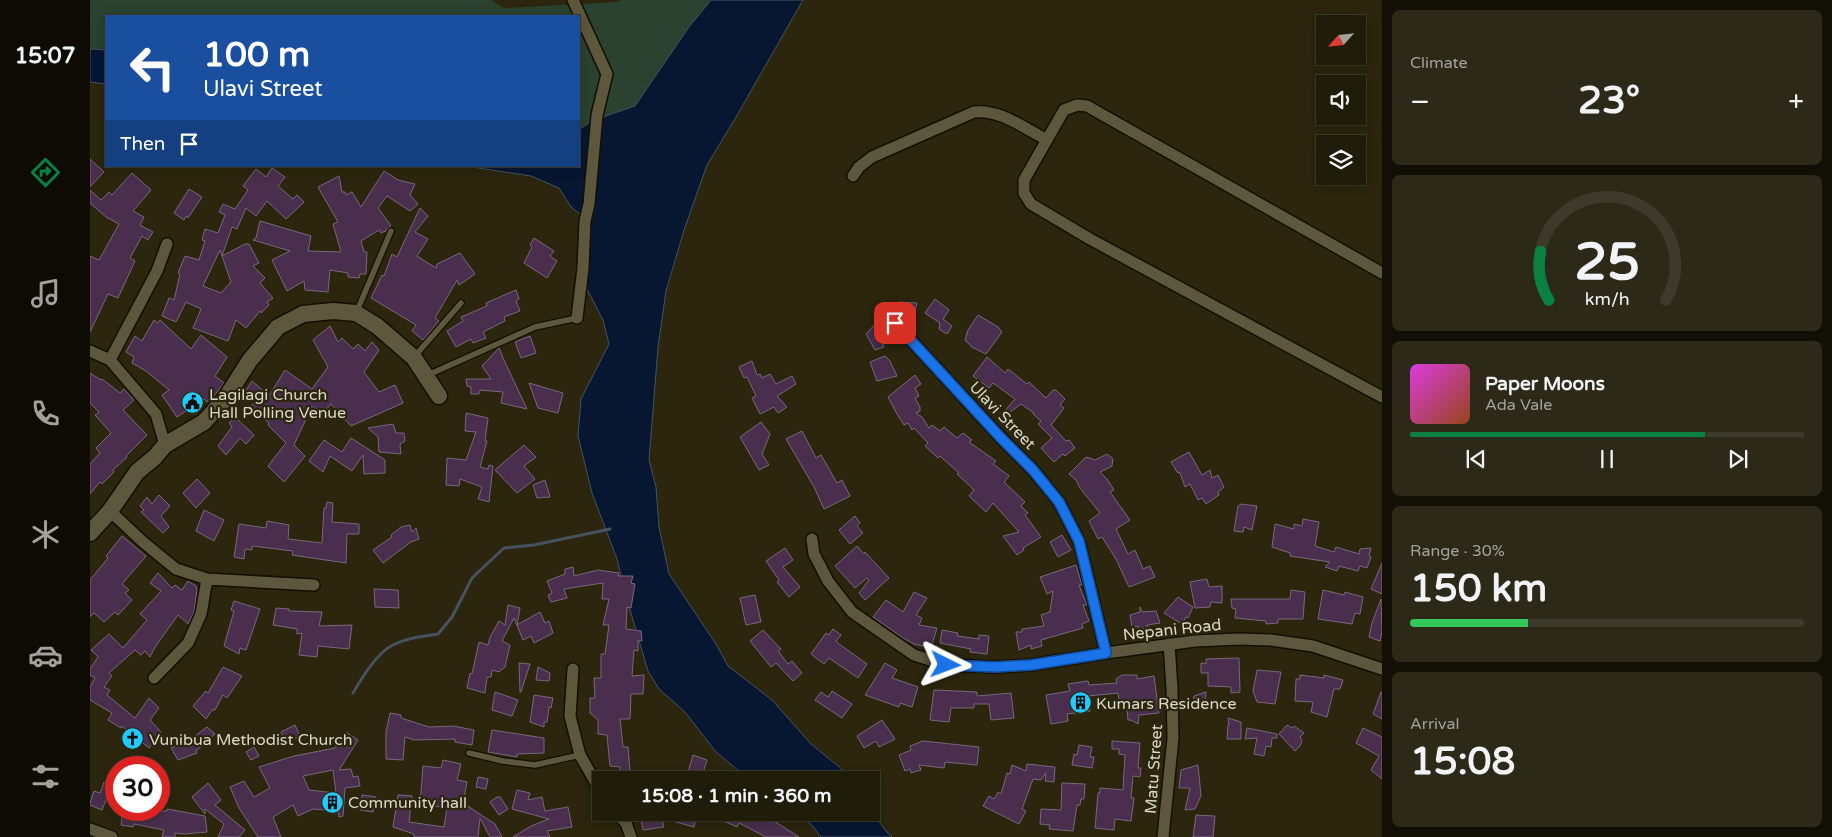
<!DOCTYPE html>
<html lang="en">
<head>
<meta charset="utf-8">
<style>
	:root { --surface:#201c0a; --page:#2d2918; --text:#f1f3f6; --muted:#a2a19c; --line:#3d3a2b; --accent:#0b8043 }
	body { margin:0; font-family:"Varela Round",sans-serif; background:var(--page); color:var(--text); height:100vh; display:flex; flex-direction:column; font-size:19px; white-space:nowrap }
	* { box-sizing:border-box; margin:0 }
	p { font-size:16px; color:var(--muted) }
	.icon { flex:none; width:28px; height:28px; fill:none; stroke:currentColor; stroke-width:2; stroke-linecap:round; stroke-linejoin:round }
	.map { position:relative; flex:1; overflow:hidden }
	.side { display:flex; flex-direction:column; gap:10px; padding:10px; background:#120f06; width:450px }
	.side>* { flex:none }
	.top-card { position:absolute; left:15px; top:15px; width:475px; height:152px; border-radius:0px; box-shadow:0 2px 12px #0003,0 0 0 1px var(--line); background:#1a4fa0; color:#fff; overflow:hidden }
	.needle { width:32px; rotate:243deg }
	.fabs { position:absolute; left:1226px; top:15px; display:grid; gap:10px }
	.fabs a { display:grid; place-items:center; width:50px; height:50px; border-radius:0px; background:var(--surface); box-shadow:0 2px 12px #0003,0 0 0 1px var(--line); font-size:25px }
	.speed { position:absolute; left:15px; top:756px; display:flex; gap:10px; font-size:25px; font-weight:700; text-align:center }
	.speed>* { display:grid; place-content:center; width:65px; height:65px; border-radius:50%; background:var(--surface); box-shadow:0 2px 12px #0003,0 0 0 1px var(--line); line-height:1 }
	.speed .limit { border:8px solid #d22; background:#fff; color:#111 }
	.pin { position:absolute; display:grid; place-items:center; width:42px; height:42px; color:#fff; margin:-21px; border-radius:10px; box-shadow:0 2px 8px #0006 }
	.me { position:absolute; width:55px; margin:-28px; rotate:93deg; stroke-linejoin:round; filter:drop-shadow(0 0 4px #0008) }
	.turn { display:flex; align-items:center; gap:18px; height:105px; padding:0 15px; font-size:22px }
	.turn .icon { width:65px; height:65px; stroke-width:2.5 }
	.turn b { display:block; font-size:35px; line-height:42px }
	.then { display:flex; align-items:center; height:48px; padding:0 15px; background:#0003; gap:10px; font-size:19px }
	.big { font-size:38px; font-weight:800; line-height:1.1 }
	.side .widget { flex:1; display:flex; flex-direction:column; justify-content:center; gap:8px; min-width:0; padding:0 18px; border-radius:8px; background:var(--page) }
	.side .dial { align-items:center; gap:0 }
	.dial svg { height:130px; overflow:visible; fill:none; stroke:var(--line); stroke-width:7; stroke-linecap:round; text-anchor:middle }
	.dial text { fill:var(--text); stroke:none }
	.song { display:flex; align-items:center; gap:15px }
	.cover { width:60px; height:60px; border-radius:8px; background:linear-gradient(135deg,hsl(300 70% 55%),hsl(20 70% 35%)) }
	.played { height:5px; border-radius:2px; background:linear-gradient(90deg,var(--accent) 75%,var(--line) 75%) }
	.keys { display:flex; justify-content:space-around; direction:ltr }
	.heat { display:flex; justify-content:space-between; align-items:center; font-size:28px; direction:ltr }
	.charge { height:8px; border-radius:4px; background:linear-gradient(90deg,#34c759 30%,var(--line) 0) }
	.trip { position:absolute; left:502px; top:771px; width:288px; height:50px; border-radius:0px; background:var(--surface); box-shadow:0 2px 12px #0003,0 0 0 1px var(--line); font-weight:800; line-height:50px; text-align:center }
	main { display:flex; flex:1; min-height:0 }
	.tabs { display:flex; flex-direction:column; width:90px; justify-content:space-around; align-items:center; background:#0d0b04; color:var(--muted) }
	.tabs .icon { width:35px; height:35px }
	.tabs .current { color:var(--accent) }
	.tabs b { font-size:22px; color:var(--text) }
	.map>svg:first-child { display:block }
</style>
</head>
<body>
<main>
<nav class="tabs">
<b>15:07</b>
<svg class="icon current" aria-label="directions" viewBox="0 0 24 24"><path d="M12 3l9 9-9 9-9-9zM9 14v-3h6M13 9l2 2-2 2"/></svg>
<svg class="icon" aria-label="music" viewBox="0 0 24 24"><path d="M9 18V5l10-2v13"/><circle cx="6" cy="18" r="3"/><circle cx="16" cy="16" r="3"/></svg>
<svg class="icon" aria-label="phone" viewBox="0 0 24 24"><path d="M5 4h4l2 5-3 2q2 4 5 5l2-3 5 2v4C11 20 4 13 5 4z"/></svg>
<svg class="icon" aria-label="climate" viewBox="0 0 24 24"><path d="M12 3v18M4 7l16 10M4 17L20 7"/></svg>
<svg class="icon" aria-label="car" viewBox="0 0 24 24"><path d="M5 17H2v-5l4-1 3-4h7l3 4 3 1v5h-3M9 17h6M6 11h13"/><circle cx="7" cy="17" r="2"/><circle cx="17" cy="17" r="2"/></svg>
<svg class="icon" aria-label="filters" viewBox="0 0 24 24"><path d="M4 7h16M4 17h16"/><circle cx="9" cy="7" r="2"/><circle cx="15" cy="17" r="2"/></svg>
</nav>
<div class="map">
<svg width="1292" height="837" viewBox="0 0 1292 837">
	<rect width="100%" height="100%" fill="#2b260d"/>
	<path fill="#2a422f" d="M0 0H401L413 8 528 2 530 0H621L599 27 545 106 501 121 489 130V16H16V50L0 49Z"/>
	<path fill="#071732" stroke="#47515f" d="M621 0H713L646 117 617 165 594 230 576 291 568 347 559 460 566 487 569 527 579 574 626 644 638 666 682 700 721 744 759 775 762 780H660L626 752 595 712 569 689 558 671 538 603 527 559 502 493 488 436 491 399 519 344 513 320 497 289 495 218 481 207 469 188 441 176 375 166H489V130L501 121 545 106 599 27Z
		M0 49 16 50V84L0 82Z
		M781 810 795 830 802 837H731L721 824 705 813 781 812Z"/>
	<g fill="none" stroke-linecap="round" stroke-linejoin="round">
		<path stroke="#47515f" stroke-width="3" d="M263 693C271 679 288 652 303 645 317 638 333 636 348 634L362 617 382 578 414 548 444 545 520 529"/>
	</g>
	<path fill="#492f4d" stroke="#7a677d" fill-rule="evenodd" d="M0 159 14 172 0 187Z
		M182 168 195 177 188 186 203 199 207 195 214 202 196 219 177 201 166 216 156 208 147 229 142 227 132 256 155 244H159L169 263 163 266 175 278 170 283 183 298 177 302 179 305 171 313 170 311 156 328 146 320 138 341 103 328 111 309 96 302 86 322 72 316 79 298 84 300 90 274 88 273 95 256 109 260 115 241 112 240 115 229 128 233 135 215 129 212 133 204 145 209 158 190 153 186 166 169 176 177ZM130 250 141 282 131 293 113 286Z
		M294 171 308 180 325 184 320 195 328 204 320 211 297 196 288 208 301 226 298 228 295 232V231L291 233 289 230 271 241 274 252H277L276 274H270L269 278 258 277V273L240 270 238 292 215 290 214 281 197 291 182 260 200 251 163 240 166 238 170 221 221 236 218 251 251 252 243 224 248 222 228 187 249 176 252 192H255L256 195 262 192 271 207Z
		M42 173 61 190 43 211 54 217 50 225 63 232 58 240 52 236 40 258 45 261 28 298 18 294 0 332V256L9 260 29 224 16 217 0 203V190L11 200 19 192 22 195Z
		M99 189 112 197 98 218 96 216 94 220 84 213Z
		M330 208 338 216 325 232 338 239 327 256 346 268 347 264 370 253 385 274 369 285 367 280 345 318 349 321 333 340 322 331 326 325 281 298 292 275 294 276 302 254 307 257Z
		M444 238 464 251 460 256 467 261 457 278 434 263 442 247 440 245Z
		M426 290 429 299 426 301 430 311 414 317 415 321 393 332 396 338 383 343 381 339 366 347 357 331 373 321 371 317 397 306 396 303Z
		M845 299 859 310 853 319 862 326 857 334 849 329 850 323 835 313Z
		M809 302 827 303 824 315 808 314Z
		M888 315 908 327 912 332 896 354 882 347 875 340 878 330Z
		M64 320 68 323 70 320 101 349 111 335 137 357 125 376 134 383 123 397 121 396 117 402 114 399 87 417 72 395 79 390 56 371 42 363 44 357 36 352 45 336 52 341Z
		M788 321 796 331 790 337 794 347 785 350 776 334Z
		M240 326 248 342 252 338 263 349 268 344 275 351 282 342 289 350 274 372 289 392 305 385 313 403 261 426 241 404 232 414 222 406 204 445 215 456 194 482 178 466 196 443 178 425 179 423 160 407 165 402 154 394 162 381 179 396 195 370 222 389 238 367 223 340Z
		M440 336 446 353 431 358 425 342Z
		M409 348 414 360 437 409 411 403 413 392 390 390 389 394H381V387L377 386 376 379H401L392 366Z
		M795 356 800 361 807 376 787 381 780 362Z
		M897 357 915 373 918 369 937 384 939 382 956 398 963 390H966L975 399 970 405 974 408 961 425 976 441 979 440 985 448 975 456 973 454 964 462 951 448 962 438 948 424 951 421 943 414 944 413 931 404 916 415 913 413 925 399 903 383 899 388 883 376Z
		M662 361 667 375 670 374 672 378 680 374 686 384 702 376 706 384 687 396 697 407 688 413 684 407 670 414 662 398 666 396 657 377 654 378 649 367Z
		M0 373 11 380 12 379 30 393 34 389 44 400 33 410 57 435 36 456 37 457 23 470 24 472 12 484 10 482 0 494V464L10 453 6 448 21 433 5 415 9 412 0 403Z
		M825 375 831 384 825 388 829 396 825 398 830 407V411L826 413 832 417 839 428 842 425 850 431 854 427 867 438 873 433 882 440 879 442 906 461 903 464 919 476 914 482 935 502 931 506 938 513 935 515 951 537 933 548 934 550 927 555 913 536 929 532 903 503 896 512 879 496 884 490 867 474 869 473 850 456 848 458 835 446 838 443 824 428 822 430 818 423 814 425 807 414 798 397Z
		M439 383 473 393 468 413 448 408Z
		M376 413 398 418 395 441H397L390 467 398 469 399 465 403 466 399 502 388 499 392 487 370 479 369 486 356 485 357 458 376 460 386 432 375 431Z
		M145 417 164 435 156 444 150 438 136 455 128 446 142 427 139 423Z
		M671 422 680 434 672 454 679 465 669 470 650 437Z
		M303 424 306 433H314L315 441 310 444 311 454 289 452 288 437 278 428Z
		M712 431 726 458 731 455 747 483 752 480 760 496 734 509 724 487 696 439Z
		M261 438 295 460V473L274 474 273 455 262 471 240 456 233 472 219 461 234 440 252 452Z
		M434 445 446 457 434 466 445 479 427 493 405 470Z
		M1099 452 1112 475 1120 470 1122 478 1128 475 1134 487 1128 492 1129 495 1116 504 1112 498 1108 500 1100 484 1095 487 1090 473 1087 472 1081 462Z
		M1017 454 1023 459 1022 466 1010 472 1017 479 1024 490 1020 492 1040 520 1026 529 1038 554 1045 550 1053 569 1060 566 1065 577 1039 587 1026 559 1012 537 1008 539 999 521 1010 513 990 488 986 480 979 474 996 457 1005 460Z
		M107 479 120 493 106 508 93 493Z
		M455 480 460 497 447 498 443 485Z
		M69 495 80 506 71 516 79 527 73 533 51 512 54 510 50 506 57 497 62 504Z
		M237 502 243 503 242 522 269 524V534H257L256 563 202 555 203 551 162 546V550L155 549 154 559 144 557 149 524 176 528 177 521 199 525 198 539 232 543 234 508H236Z
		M1151 504 1167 506 1162 530 1154 527 1153 532 1144 531 1148 506Z
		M114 510 134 520 124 541 106 531Z
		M765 516 770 523 767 526 773 533 760 544 749 530Z
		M1213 519 1229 522 1225 546 1244 552 1246 547 1269 554 1270 549 1281 548 1279 556 1281 557 1277 568 1270 566 1268 571 1249 566 1247 571 1235 567 1240 562 1200 556V553L1182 547 1185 524 1204 529V524L1212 526Z
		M320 525 322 532 326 528 329 539 321 542 293 563 283 550 302 537 301 535 311 527Z
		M972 535 981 550 968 557 960 542Z
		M32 536 56 556 32 584 39 590 35 593 42 600 28 615 25 612 14 622 4 613 0 617V580L18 558 16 556Z
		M767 546 774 554 775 552 799 578 775 600 769 593 779 580 777 578 765 588 745 566Z
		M695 548 703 560 693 567 710 587 699 597 687 582 689 580 676 561Z
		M1292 563V594L1281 589Z
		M986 565 992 585H989L997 605H993L999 621 992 624 993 628 951 640 952 646 941 649V645L929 650 926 632H932V629L954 626 951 615 960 612 963 591 957 594 950 577Z
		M483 567 484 576 508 570 529 573 528 576H543L541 583 545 584 541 608 537 607 536 629 551 631 552 641 548 640V651L544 650 542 676 554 675 553 694H541L540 719H530L533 747H538L540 771H547L548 780H531L530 767 520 766 517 735 508 734V720L500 713V698H505L504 678H511V654H515L519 625H513L519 599H512L513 583 474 589 477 598 461 602 458 595 462 593 457 581 475 574V569Z
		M68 573 82 588 85 585 92 590 98 581 106 586 107 590 104 612 98 624 88 615 65 647 60 657 55 651 51 655 45 650 19 673 22 676 14 687 20 690 17 695 45 718 59 698 69 708 60 720 71 732 59 748 32 726 31 728 18 720 22 713 0 700V687L5 678 0 675V669L8 657 1 650 19 634 33 648 57 620 50 614 71 591 60 583Z
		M1117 579 1119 587 1132 586V603L1121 602 1120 607 1105 608 1100 582Z
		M284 589 308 590 309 608 285 607Z
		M1201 590 1215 592 1213 619H1188V623L1176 624V621L1145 618 1146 609 1142 608 1141 599H1200Z
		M1233 590 1254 595 1255 592 1273 597 1270 614 1265 613 1262 624 1228 619Z
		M824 592 837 598 826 615 832 618 829 625 847 628 841 648 824 644 813 638 783 617 796 600 813 612Z
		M665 595 671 622 656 625 650 598Z
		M1088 597 1103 607 1098 618 1096 617 1092 624 1074 613Z
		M1291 599 1292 632 1290 641 1279 637 1282 623Z
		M144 601 170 609 156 650 150 648 149 654 134 646 144 611 141 610Z
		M418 605 430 608 427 625 450 612 455 623 459 621 463 633 444 643 441 636 433 640 424 618 412 641 420 645 415 667 409 672 402 670 401 677H397L395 693 377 688 380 673 382 674 389 642 398 645 400 637 409 621 415 625Z
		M1050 607 1052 612 1066 611 1070 623 1057 625 1058 628 1048 630V626L1042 627 1040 615 1050 612Z
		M186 608 199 609V611L232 612 229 626 262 625 259 649 228 646 227 657 209 655 212 633 207 634V629L183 625Z
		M743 629 751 635 746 641 749 644 777 664 768 678 739 658 734 664 721 654 736 633 739 635Z
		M673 630 691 649 688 651 698 664 702 661 712 673 703 681 686 663 681 667 660 641Z
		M852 630 868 633 867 636 889 639V635L899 636 897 654 880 652 881 649 850 643Z
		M1149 658 1150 692 1141 693V687L1118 686V673H1111V663L1116 664V659Z
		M429 663 440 664 431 692H430Z
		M795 663 807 670 802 678 828 687 822 707 810 703 809 707 775 695Z
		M133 667 152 676 137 698 133 695 125 710H122L116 719 103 706 116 691 118 693Z
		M448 667 460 673 459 681 446 680Z
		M1167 670 1191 672 1185 704 1167 702 1163 691Z
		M1032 675H1047V679L1064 676 1069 713 1049 715 1048 724 1041 720H1038L1037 708 1030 709 1028 693 998 696 1000 711 977 714 978 721 961 724 956 695 980 691 978 684 998 681 999 685 1027 683 1026 679Z
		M1210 675 1234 678V675L1253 680 1250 689H1244L1237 717 1221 712 1223 702 1205 701 1206 679H1210Z
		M844 690 887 692V696L921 693 924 718 901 720 899 704H884V708H861L859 722 840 720Z
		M742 691 762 704 752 718 725 700 731 692 738 697Z
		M405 692 428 700 422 716 402 710Z
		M1116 692 1115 709H1102L1104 696Z
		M1291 692H1292V719L1283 714Z
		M444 695 463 698 461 708 459 707 457 722H454V727L440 722Z
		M300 713 311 715V718L339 727 363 726 384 730 382 745 365 742V739L324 740 315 737 313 760 296 759V732Z
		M1138 718 1151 722V739H1137L1138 725H1139Z
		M792 720 805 739 789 747 786 741 774 748 767 736Z
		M205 725 210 736 196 743 191 732Z
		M1197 725 1202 728 1204 726 1214 733 1210 737 1212 741 1210 746 1205 751 1189 734Z
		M117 727 125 734 106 751 107 753 88 760 81 748 100 740Z
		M1157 728 1187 734V738H1182L1181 747 1176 746 1174 756 1164 754 1167 738 1155 739Z
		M1273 728 1292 737V779L1281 770 1289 756 1266 743Z
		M402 730 454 738V753L427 754V757L398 752Z
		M256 732 268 740 249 770 261 769 263 777 268 776 270 786 255 788 253 816 249 817 248 811 223 809 208 816 203 805 183 817 191 837H168L149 808 140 787 154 781 164 797 180 788 169 767 204 756 245 748ZM243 770 246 793 219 790 213 776Z
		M833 741 889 747 887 765 855 762 854 768 829 765 831 770 821 773 820 769 815 771 809 755 821 750 820 746Z
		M1022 741 1050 743 1048 768H1051L1050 777 1043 776 1041 798H1044L1041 821 1025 819 1024 830 1005 828 1008 793H1010V788L1033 790 1035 755 1029 754V749H1022Z
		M989 745 1002 747 1000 757H1004L1002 768 982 765 984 754 987 755Z
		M164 747 169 756 161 760 156 752Z
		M603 755 617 760 612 776 598 772Z
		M353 760 371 764 367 780 377 782 373 803 405 824 412 837H400L390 818 388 837H324V834L303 827 308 795 322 796 319 822 354 827 357 808 330 804 333 766 351 768Z
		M937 764 965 767 964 782 955 781 956 773 951 780 943 779 932 809 936 811 929 824 893 806 899 796 904 799 908 792 911 794 917 773 920 774 922 765 936 771Z
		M1108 765 1111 796 1105 809 1095 810 1100 788H1089L1091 770Z
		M388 777 398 779 396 789 386 787Z
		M14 782 22 785 12 810 0 805V803L4 791 10 793Z
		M118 783 131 800 125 805 155 830 149 837H128L134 824 115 809V814L102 797Z
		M972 783 995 784 994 799H991L990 805H987L983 831 959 829 960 825 950 824 951 809 971 810Z
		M427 790 440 793 438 800 452 797 455 811 478 807 482 827 457 831 460 837H423L441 826 459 819 422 809Z
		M272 795 286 797 283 812 270 810Z
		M407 797H410L418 809 409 815 400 802Z
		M77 809 115 816 117 832 94 834 85 833V837H72L74 830 44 824 43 827 31 825 33 810 77 811Z
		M570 812 574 827 553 830 550 815Z
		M589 812H607L604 827 586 822Z
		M614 812H674L686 818 684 821 709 837H676L649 823 647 827Z
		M1106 815 1125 816 1123 837H1103Z"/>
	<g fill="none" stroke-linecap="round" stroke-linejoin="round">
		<defs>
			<path id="lane" d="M267 311 301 231
				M325 356 371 303
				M338 375 445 327 487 318
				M379 753 413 761 445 765 490 755"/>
			<path id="street" d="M483 0 517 74 507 115 499 204 495 221 493 268 487 318
				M763 176 769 167 782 157 884 112C910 109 934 128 957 140
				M1292 273 997 106 987 105 974 110 934 180V193L941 204 1000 239 1292 397
				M805 323 911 438 943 470 969 502 989 541 1016 653
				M0 351 20 360 66 414 75 445
				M20 360 67 271 77 244
				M20 511 53 542 86 569 117 579 224 585
				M722 539 724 554 738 581 762 612 824 655 856 665 905 667 941 665 1016 653 1105 641 1149 639 1181 640 1223 646 1292 669
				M483 669 480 716 490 755 511 792
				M64 678 98 643 111 614 117 579
				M526 812 536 823 541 837
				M0 829 22 837
				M1073 837 1083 738 1082 689 1079 644"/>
			<path id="secondary" d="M0 533 20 511 47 472 65 457 75 445 114 422 135 399 160 360 188 327 213 314 243 311 266 313 287 326 324 358 349 396"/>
		</defs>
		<use href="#lane" stroke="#140f00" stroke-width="8"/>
		<use href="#street" stroke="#140f00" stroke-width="14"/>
		<use href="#secondary" stroke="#140f00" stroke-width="19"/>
		<use href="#lane" stroke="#5d573d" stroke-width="5.5"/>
		<use href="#street" stroke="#5d573d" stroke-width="11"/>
		<use href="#secondary" stroke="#5d573d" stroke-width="16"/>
	</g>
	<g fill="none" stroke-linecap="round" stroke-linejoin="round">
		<defs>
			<path id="route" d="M805 323 911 438 943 470 969 502 989 541 1016 653 941 665 905 667 856 665"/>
		</defs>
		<use href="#route" stroke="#114b97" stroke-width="12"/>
		<use href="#route" stroke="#1a73e8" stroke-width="9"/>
	</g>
	<defs>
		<symbol id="civic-disc" viewBox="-11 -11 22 22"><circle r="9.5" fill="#22c9fd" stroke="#2b260d"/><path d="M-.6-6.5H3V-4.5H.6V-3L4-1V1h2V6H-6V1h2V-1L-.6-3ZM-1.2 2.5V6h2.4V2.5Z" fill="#111"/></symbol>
		<symbol id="building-disc" viewBox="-11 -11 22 22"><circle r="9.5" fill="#22c9fd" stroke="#2b260d"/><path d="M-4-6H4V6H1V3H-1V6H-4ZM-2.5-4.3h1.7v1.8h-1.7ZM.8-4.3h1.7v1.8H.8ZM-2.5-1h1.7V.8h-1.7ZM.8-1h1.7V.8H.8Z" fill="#111"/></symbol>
		<symbol id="church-disc" viewBox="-11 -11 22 22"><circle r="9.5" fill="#22c9fd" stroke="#2b260d"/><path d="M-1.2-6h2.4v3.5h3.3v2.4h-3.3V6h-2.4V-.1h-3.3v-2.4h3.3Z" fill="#111"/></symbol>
	</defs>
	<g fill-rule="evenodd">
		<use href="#civic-disc" x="90" y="390" width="25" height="25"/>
		<use href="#building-disc" x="978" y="690" width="25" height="25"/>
		<use href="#church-disc" x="30" y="726" width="25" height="25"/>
		<use href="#building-disc" x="230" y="790" width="25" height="25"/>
	</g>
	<g text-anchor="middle" stroke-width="4.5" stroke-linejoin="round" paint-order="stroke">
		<g font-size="16" fill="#dbd8c9" stroke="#2b260d" text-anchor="start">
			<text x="119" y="400">Lagilagi Church<tspan x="119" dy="18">Hall Polling Venue</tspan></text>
			<text x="1006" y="709">Kumars Residence</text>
			<text x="59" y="745">Vunibua Methodist Church</text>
			<text x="258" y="808">Community hall</text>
		</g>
		<g font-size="16" fill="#dbd8c9" stroke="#2b260d">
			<text transform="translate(913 415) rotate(46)" y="6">Ulavi Street</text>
			<text transform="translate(1082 629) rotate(-6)" y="6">Nepani Road</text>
			<text transform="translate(1063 769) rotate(-86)" y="6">Matu Street</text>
		</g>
	</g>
</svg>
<div class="fabs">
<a><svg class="needle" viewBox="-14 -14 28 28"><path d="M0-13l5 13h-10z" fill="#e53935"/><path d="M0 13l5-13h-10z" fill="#a2a19c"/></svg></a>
<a><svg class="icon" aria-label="sound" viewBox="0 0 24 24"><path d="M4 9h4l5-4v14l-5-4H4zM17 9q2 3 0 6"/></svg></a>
<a><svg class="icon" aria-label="layers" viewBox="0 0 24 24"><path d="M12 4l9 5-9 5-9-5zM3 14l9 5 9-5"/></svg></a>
</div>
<div class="speed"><div class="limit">30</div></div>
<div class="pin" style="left:805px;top:323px;background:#d93025"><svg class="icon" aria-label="arrive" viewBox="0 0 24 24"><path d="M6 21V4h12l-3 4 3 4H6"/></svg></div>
<svg class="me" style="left:856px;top:665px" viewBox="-20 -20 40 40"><path d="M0-17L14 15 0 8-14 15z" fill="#1a73e8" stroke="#fff" stroke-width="4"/></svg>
<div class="trip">15:08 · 1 min · 360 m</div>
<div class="top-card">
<div class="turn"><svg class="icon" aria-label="left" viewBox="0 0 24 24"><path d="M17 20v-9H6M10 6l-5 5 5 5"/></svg><div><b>100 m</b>Ulavi Street</div></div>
<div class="then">Then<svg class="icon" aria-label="arrive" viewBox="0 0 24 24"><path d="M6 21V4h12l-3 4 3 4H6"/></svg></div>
</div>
</div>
<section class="side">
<div class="widget"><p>Climate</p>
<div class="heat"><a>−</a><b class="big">23°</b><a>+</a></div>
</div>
<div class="widget dial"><svg viewBox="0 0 100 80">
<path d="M14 69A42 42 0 1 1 86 69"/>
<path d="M14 69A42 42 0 0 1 9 39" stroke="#0b8043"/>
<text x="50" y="56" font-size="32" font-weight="700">25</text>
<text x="50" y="72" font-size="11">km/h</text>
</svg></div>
<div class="widget">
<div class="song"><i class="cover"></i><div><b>Paper Moons</b><p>Ada Vale</p></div></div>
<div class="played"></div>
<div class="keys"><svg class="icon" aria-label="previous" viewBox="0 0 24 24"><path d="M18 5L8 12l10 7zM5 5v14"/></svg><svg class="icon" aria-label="pause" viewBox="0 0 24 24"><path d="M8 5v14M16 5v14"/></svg><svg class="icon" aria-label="next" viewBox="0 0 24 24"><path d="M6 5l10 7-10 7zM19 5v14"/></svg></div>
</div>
<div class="widget"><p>Range · 30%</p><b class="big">150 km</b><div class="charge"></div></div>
<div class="widget"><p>Arrival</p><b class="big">15:08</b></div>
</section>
</main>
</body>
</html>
